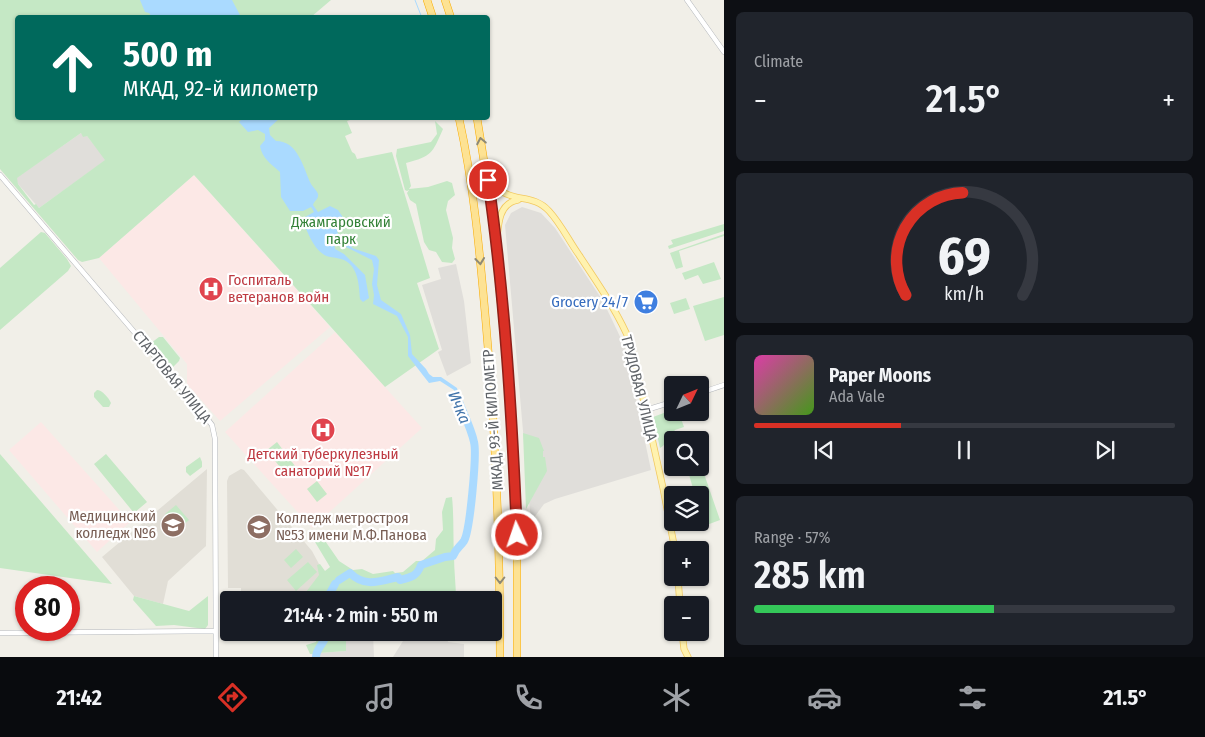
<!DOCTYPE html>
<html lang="en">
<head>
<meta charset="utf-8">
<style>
	:root { --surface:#171b24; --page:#20242c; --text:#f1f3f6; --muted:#9ea1a6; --line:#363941; --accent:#d93025 }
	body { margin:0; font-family:"Fira Sans Condensed",sans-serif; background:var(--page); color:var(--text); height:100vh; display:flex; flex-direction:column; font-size:19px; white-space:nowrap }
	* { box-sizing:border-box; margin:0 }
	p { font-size:16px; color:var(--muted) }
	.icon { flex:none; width:28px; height:28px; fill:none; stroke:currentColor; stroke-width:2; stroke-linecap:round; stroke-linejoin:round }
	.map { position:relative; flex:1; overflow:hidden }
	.side { display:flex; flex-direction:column; gap:12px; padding:12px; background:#0d0f14; width:481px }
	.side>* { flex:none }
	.banner { position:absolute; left:15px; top:15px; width:475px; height:105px; border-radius:5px; box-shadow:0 1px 4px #0004; background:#00695c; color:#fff; overflow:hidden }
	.needle { width:32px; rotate:47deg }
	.fabs { position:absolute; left:664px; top:376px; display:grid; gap:10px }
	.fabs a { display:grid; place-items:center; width:45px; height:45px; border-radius:5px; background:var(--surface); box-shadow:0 1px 4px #0004; font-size:25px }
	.speed { position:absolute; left:15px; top:576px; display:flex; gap:10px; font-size:25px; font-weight:700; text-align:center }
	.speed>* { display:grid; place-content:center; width:65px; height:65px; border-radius:50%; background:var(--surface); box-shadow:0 1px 4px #0004; line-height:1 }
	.speed .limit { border:8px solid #d22; background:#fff; color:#111 }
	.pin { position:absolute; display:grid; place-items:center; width:42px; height:42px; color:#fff; margin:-21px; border:2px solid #fff; border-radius:50%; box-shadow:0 1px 5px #0007 }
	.me { position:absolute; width:55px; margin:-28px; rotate:357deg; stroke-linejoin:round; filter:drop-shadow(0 0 4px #0008) }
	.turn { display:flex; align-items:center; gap:18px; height:105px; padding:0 25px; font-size:22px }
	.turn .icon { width:65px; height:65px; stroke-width:2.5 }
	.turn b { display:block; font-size:35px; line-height:42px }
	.big { font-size:38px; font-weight:600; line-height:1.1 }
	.side .card { flex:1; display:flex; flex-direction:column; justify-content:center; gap:8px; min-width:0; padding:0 18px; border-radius:8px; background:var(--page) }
	.side .dial { align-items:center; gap:0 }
	.dial svg { height:130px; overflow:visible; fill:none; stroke:var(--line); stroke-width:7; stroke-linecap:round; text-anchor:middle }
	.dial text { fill:var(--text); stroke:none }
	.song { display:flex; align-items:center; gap:15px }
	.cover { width:60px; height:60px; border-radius:8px; background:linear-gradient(135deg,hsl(320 70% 55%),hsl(100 70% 35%)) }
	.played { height:5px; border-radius:2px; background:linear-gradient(90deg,var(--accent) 35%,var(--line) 35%) }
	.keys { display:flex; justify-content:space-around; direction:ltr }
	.heat { display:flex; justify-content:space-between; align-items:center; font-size:28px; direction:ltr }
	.charge { height:8px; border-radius:4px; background:linear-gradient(90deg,#34c759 57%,var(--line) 0) }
	.trip { position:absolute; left:220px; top:591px; width:282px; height:50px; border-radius:5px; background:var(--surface); box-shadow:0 1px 4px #0004; font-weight:600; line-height:50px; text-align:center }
	.dock { display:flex; height:80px; justify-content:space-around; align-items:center; background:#090b0e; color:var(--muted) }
	.dock .icon { width:35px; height:35px }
	.dock .current { color:var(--accent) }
	.dock b { font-size:22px; color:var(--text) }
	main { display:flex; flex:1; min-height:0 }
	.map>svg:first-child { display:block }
</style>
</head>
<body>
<main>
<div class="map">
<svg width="724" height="657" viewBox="0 0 724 657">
	<rect width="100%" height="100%" fill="#f1efe8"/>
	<path fill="#e0deda" d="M81 133 87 136 106 160 39 208 18 184 16 178Z
		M522 207 541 213 555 228 603 301 625 347 651 470 555 499 544 504 533 519 530 511 505 225 511 213Z
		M456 264 464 301 471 363 447 376 438 352 442 350 422 285 441 279 438 268Z
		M346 633H373L374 657H319V653L346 651Z
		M408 633H446L448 642 464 644V657H393Z"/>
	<path fill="#e1ded6" d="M207 469 206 546 168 581 163 604 134 596 102 557Z
		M241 469 244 470 312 551 326 577 316 600H282V596L241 594V588H228L227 481 229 476Z"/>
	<path fill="#fce8e6" d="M194 175 330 327 220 421 187 384V364L99 258Z
		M335 332 422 428 312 528 225 432Z
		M41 422 130 522 97 552 9 450Z"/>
	<path fill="#c5e8c5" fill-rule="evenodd" d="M0 0H331L311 17 18 18V118H353V119L347 121 352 133 345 136 352 152 355 154 357 159 392 152 430 278 417 283 439 349 385 387 194 175 99 258 82 262 78 260 0 169ZM81 133 83 137 87 136 105 160 39 208 36 204 34 205 18 184 17 178Z
		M435 121 443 129C432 154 432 156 406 163L411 186 409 189 428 187 447 181 452 183 455 195 448 201 446 210 453 238 452 248 455 259 452 263 442 262 436 252 429 250 424 242 416 204 410 200 407 193 409 190 407 191 405 190 396 156 397 149 431 142 437 134Z
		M724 224V231L669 249 668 246 673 244 671 240Z
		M41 232 45 233 67 259 71 266 68 271 0 330V268Z
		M724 234V236L679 251 683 267 676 269 670 253Z
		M714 262 721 279 703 284 698 275 685 280 682 273Z
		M724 297V335L705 341 693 306Z
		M686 298 690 309 674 314 670 303Z
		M159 337H163L180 358 179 361 172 368 151 343Z
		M97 390C102 390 109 398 111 403L109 407H103L94 397V393Z
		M672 410V412L679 413 684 427 675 430 663 446 660 448 653 417Z
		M523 433 539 438 544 451H543V457H545L547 471 526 509Z
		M277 442 295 466 285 474 267 450Z
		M0 454 112 584 0 568Z
		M106 454 147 502 134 513 94 464Z
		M200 457 202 462V467L190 476 186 472V467Z
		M700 462 720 520 704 526 700 513V495H695L687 468H700Z
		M317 481 327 494 317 502 307 489Z
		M452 497C454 516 453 536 454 556 454 571 456 585 456 600H303L293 599 294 593 306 592 319 575 317 565 320 564 325 571 330 567 315 542 321 535 339 561 353 570 362 569 373 574 393 571 395 573 403 572 416 561H422L435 550 436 539 443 530 442 512 446 498Z
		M176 505 189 520 179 529 165 514Z
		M296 549 303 557 291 568 284 560Z
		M308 562 317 572 296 591 287 580Z
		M134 596 189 611 208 596V625L205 629 174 625 156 626 133 600Z
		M320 633H346V651L319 653V657H316V654H310L306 645 316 642Z"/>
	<path fill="#aadaff" d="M140 0H232L241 17H152L149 13 145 12Z
		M240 118H280L269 128 270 135 276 141C298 141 303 167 311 184 313 187 317 191 318 194 319 199 314 201 313 205L318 212 330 206 338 210 344 219 342 223 345 228 341 231 337 230 338 234 348 243 350 240 352 248 376 256 379 260 377 285 381 300 401 314 410 335 412 354 426 369 429 374 433 377H441L457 388 462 409 461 410 455 398 454 390 440 381 429 383 408 356V337L397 316 373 304 374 295 372 284 374 269 372 260 346 247 338 241 334 244 335 249 344 254 365 275 369 298 363 302 360 299C359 284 358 264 341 259 335 257 328 258 323 254 312 247 308 231 302 221L305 217 314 212 311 207 303 211H290L281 197 280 172C271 164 262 158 260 146L265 140V134L258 130 248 132 239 122 241 120Z"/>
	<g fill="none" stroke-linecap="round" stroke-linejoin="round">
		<path stroke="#aadaff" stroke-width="1" d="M415 0 422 18"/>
		<path stroke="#aadaff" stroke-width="8" d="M339 580 350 573C365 588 380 581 398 577L400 580C412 577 417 576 421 565L445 557 453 556C456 548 460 547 464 541 470 531 477 454 474 442 471 428 464 415 459 402
			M329 600V595L335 584
			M316 657C316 648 326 642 327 632"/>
		<defs>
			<path id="minor" d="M687 0 724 52
				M0 175 200 409 212 425 215 439 216 657
				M700 393 724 385
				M646 410 672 402
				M0 633 215 631"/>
			<path id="major" d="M487 169C502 211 528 188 549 211 561 224 569 241 579 255 598 284 618 312 631 344L663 488 675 550
				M497 241C498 224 499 203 518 200
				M678 578 680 605
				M682 632 684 649 688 657"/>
			<path id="highway" d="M427 0 433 18
				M445 0 451 18
				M459 118C474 186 480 255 486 324 496 435 500 545 500 657
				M477 118 492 211 507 366 517 535V657"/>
		</defs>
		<use href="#minor" stroke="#b5b8bc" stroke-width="5.5"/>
		<use href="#major" stroke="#f2c960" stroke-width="7"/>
		<use href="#highway" stroke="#f9ab00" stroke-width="8"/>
		<use href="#minor" stroke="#fff" stroke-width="4.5"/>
		<use href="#major" stroke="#fff2af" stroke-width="5.5"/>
		<use href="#highway" stroke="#fde293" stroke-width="7"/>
	</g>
	<defs><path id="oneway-chevron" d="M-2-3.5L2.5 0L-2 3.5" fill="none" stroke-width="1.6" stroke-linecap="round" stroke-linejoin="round" transform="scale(1.25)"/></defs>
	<g stroke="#8e8975">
		<use href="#oneway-chevron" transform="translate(481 141) rotate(-101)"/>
		<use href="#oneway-chevron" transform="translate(480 261) rotate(84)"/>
		<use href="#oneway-chevron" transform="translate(500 580) rotate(90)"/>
	</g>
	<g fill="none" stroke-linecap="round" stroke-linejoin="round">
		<defs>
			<path id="route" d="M488 180C505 297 512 417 517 535"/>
		</defs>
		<use href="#route" stroke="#8d1f18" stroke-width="12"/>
		<use href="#route" stroke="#d93025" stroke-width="9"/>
	</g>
	<defs>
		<symbol id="hospital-disc" viewBox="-11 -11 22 22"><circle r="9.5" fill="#e0444e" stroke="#fff"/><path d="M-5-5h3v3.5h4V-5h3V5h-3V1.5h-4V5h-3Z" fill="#fff"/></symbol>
		<symbol id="supermarket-disc" viewBox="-11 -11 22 22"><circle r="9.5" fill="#3f7fe0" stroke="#fff"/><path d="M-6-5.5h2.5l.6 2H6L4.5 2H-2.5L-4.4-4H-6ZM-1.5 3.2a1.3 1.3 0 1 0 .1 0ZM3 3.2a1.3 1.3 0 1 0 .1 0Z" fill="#fff"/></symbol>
		<symbol id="university-disc" viewBox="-11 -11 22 22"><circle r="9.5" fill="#8d6e63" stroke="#fff"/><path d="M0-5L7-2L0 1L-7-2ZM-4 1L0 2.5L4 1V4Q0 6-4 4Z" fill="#fff"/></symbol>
	</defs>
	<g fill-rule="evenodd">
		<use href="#hospital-disc" x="197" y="275" width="28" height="28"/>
		<use href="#supermarket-disc" x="632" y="288" width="28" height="28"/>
		<use href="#hospital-disc" x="309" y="416" width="28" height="28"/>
		<use href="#university-disc" x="159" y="511" width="28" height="28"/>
		<use href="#university-disc" x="245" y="513" width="28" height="28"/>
	</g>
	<g text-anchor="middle" stroke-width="4.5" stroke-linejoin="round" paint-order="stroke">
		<g font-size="15" fill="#348238" stroke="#fff">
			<text x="341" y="227">Джамгаровский<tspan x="341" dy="17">парк</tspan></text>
		</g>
		<g font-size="15" fill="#be3a42" stroke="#fff" text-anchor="start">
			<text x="228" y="285">Госпиталь<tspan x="228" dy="17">ветеранов войн</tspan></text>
			<text x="323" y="459" text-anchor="middle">Детский туберкулезный<tspan x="323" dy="17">санаторий №17</tspan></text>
		</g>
		<g font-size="15" fill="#366cbe" stroke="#fff" text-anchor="end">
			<text x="628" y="307">Grocery 24/7</text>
		</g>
		<g font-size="15" fill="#5f6368" stroke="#fff">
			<text transform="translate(172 377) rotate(51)" y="5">СТАРТОВАЯ УЛИЦА</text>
			<text transform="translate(639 388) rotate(76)" y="5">ТРУДОВАЯ УЛИЦА</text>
			<text transform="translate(493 420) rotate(-94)" y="5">МКАД, 93-Й КИЛОМЕТР</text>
		</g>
		<g font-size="15" fill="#785e54" stroke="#fff" text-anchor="end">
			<text x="156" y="521">Медицинский<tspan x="156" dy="17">колледж №6</tspan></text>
			<text x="276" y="523" text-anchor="start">Колледж метростроя<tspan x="276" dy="17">№53 имени М.Ф.Панова</tspan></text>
		</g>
		<g font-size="16" font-style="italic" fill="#4174aa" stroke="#fff">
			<text transform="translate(460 407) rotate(67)" y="6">Ичка</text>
		</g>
	</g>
</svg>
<div class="fabs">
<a><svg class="needle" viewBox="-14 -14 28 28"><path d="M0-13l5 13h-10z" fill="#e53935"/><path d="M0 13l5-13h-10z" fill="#9ea1a6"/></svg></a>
<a><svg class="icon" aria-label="search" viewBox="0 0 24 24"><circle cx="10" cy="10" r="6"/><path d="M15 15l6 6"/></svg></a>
<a><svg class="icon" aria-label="layers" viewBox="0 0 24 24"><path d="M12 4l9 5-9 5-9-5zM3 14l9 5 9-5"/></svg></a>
<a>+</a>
<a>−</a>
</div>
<div class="speed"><div class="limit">80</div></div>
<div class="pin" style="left:488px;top:180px;background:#d93025"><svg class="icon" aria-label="arrive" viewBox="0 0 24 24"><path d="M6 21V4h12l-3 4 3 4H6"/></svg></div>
<svg class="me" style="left:517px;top:535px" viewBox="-20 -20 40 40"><circle r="17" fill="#d93025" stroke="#fff" stroke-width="3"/><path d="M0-11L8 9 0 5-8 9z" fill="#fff"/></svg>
<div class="trip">21:44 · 2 min · 550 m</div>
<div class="banner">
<div class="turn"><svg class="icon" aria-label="ahead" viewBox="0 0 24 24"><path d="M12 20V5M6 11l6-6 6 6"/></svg><div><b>500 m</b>МКАД, 92-й километр</div></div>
</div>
</div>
<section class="side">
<div class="card"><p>Climate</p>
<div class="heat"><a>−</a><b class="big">21.5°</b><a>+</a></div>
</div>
<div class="card dial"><svg viewBox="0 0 100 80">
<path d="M14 69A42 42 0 1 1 86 69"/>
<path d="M14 69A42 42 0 0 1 49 6" stroke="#d93025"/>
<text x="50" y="56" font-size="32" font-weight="700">69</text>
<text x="50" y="72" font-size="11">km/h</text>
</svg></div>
<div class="card">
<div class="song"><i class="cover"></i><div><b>Paper Moons</b><p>Ada Vale</p></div></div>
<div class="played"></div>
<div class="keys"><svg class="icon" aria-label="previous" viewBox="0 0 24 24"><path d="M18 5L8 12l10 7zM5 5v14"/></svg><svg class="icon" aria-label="pause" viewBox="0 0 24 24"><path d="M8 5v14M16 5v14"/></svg><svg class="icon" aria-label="next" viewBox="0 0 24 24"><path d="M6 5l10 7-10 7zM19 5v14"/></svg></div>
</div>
<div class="card"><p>Range · 57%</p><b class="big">285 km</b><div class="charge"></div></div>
</section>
</main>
<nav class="dock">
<b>21:42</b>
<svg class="icon current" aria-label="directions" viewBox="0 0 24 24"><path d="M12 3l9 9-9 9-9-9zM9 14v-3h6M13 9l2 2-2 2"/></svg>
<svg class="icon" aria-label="music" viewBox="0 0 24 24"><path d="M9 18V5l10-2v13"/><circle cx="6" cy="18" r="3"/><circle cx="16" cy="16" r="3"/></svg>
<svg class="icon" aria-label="phone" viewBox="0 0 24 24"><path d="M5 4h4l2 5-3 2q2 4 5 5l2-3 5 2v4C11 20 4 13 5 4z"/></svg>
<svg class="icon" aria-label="climate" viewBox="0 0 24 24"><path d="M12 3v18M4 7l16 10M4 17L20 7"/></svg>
<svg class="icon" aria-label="car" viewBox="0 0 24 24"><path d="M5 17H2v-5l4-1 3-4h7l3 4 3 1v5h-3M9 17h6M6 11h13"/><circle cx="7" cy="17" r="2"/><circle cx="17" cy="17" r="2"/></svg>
<svg class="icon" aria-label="filters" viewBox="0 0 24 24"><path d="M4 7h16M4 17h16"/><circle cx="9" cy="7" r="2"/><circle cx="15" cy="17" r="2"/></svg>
<b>21.5°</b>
</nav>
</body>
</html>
